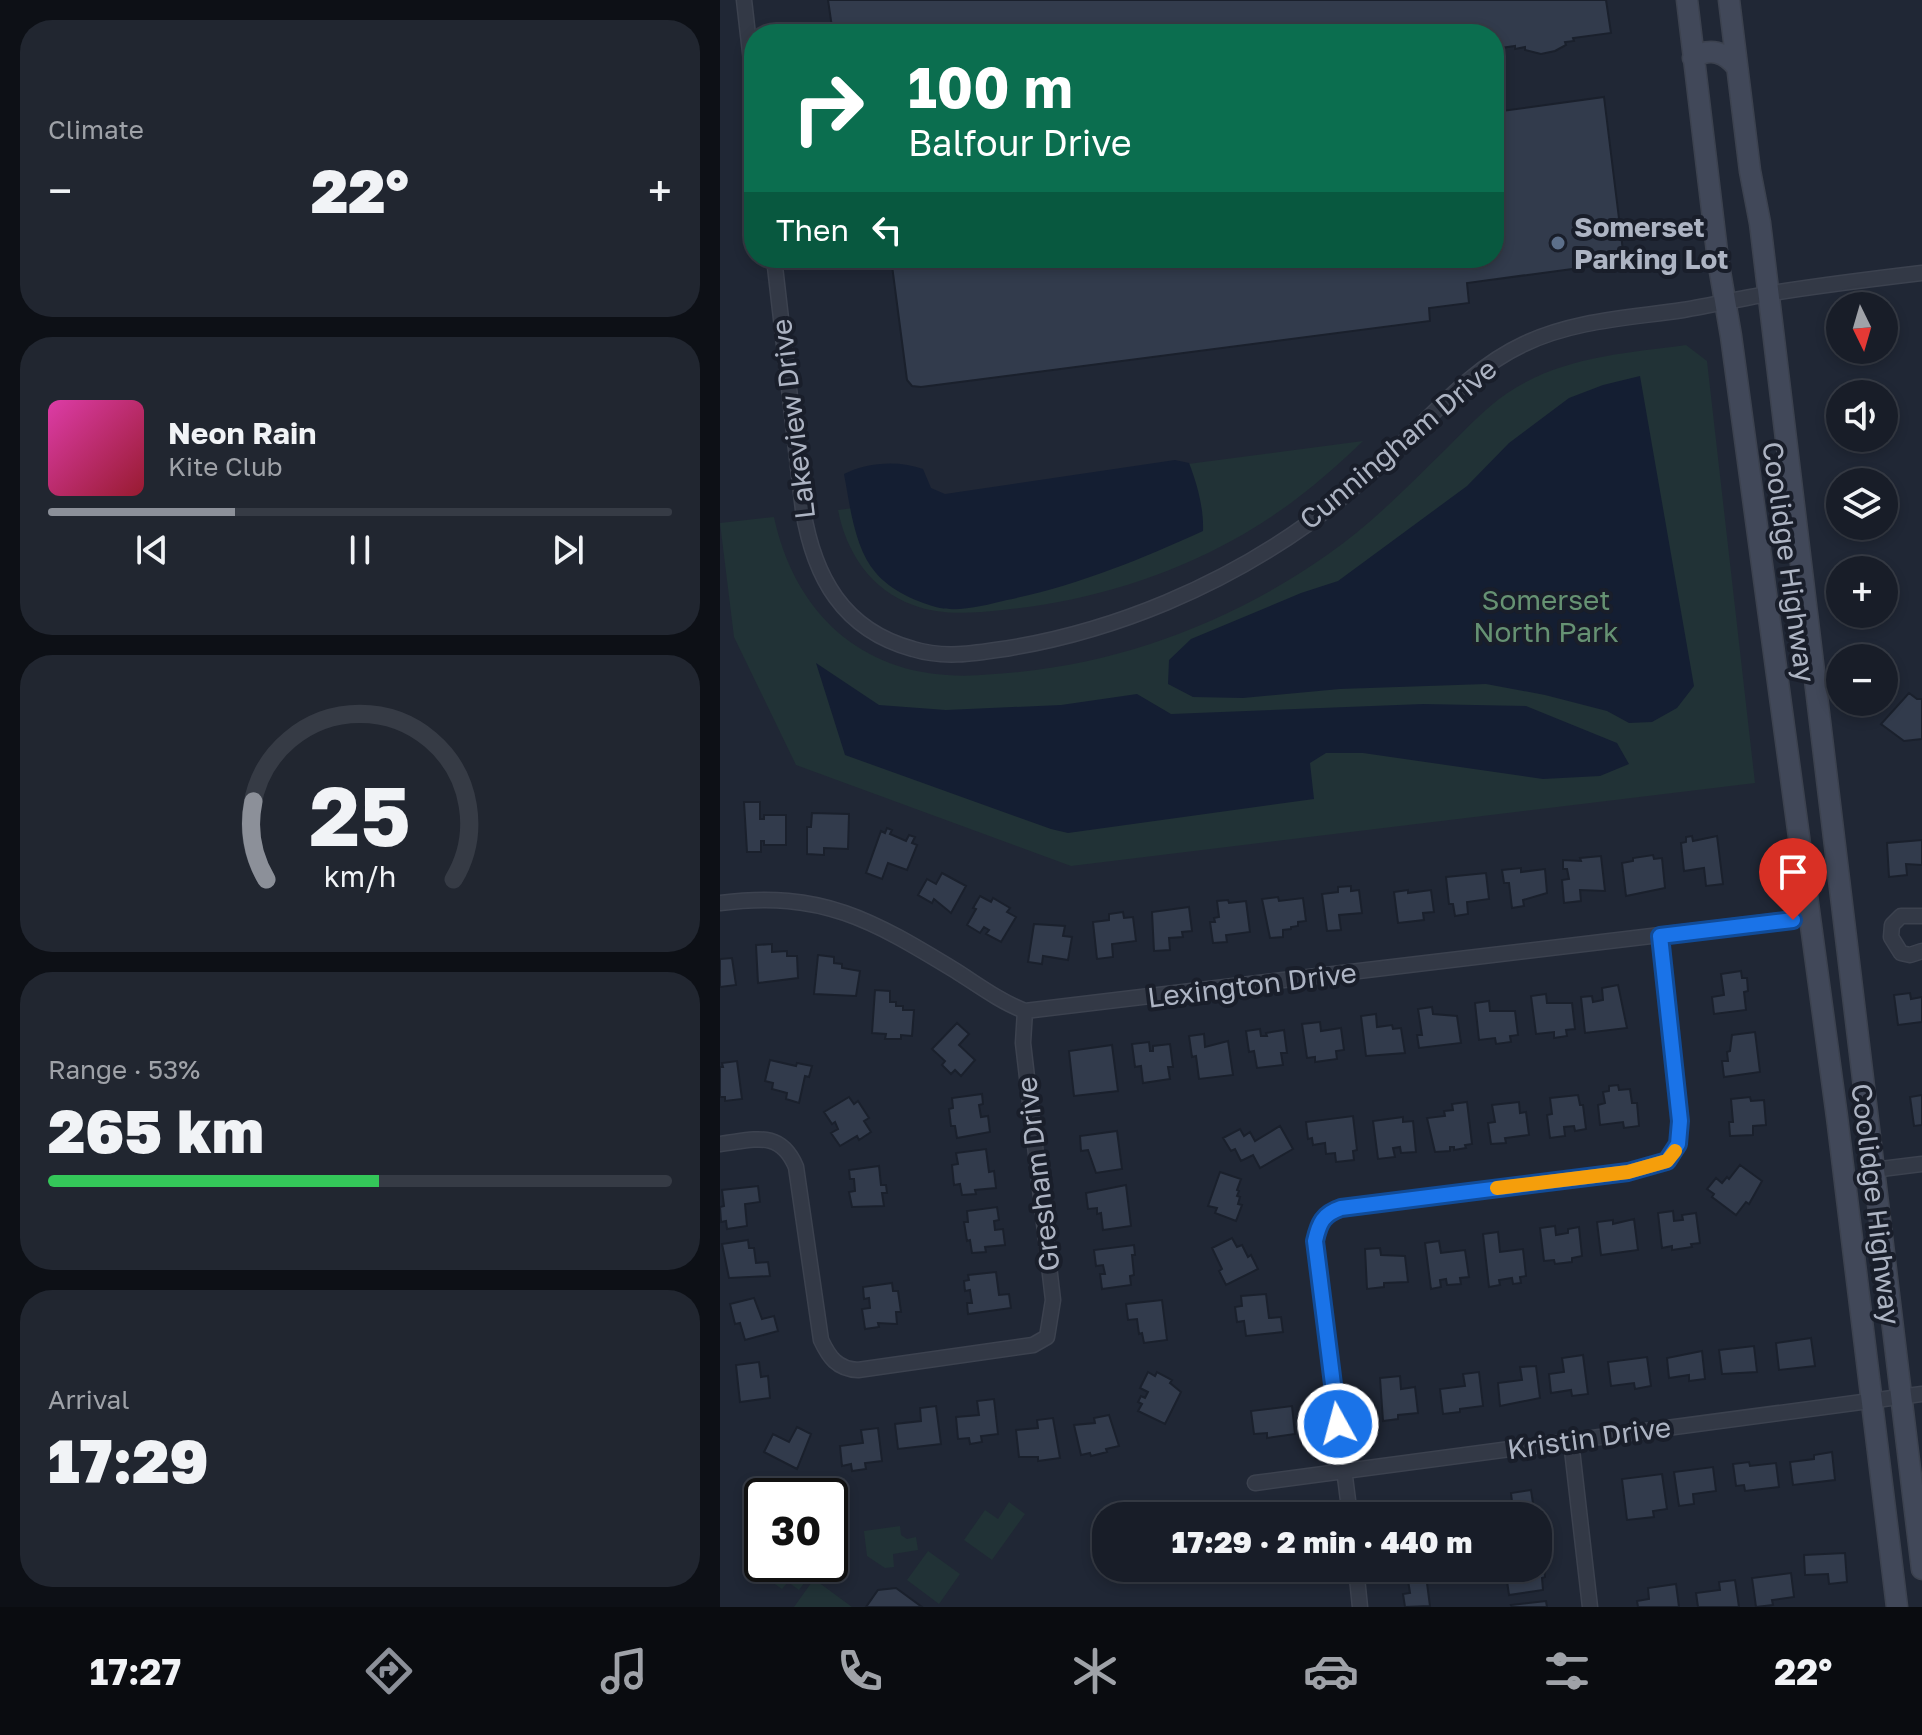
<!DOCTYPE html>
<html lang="en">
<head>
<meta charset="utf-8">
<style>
	:root { --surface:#181d28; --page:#212630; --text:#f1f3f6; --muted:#9fa2a8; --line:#363b45; --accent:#8c9099 }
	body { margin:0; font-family:"Golos Text",sans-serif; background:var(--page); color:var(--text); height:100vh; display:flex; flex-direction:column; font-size:30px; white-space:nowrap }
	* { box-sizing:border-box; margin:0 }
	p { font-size:26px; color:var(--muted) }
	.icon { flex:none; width:44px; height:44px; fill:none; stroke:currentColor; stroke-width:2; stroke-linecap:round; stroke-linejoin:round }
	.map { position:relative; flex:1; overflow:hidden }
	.side { display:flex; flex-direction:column; gap:20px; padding:20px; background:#0d1016; width:720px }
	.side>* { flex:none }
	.guide { position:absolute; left:24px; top:24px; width:760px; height:244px; border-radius:32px; box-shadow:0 4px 12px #0003,0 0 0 2px var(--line); background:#0b6e4f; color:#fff; overflow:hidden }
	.needle { width:52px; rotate:175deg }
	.controls { position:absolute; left:1106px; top:292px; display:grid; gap:16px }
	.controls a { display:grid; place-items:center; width:72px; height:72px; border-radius:50%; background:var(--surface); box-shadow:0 4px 12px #0003,0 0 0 2px var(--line); font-size:40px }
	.speed { position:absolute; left:24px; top:1478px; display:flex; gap:16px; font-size:40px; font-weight:700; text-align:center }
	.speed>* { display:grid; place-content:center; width:104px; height:104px; border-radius:50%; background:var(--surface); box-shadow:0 4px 12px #0003,0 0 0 2px var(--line); line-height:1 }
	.speed .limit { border:4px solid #111; border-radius:12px; background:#fff; color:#111 }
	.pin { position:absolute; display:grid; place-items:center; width:68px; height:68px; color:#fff; margin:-82px -34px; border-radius:50% 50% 50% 0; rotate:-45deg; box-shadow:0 0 8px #0007 }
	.pin .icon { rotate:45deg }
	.me { position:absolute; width:88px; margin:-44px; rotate:353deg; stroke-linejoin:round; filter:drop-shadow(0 0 6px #0008) }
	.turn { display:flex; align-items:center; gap:28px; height:168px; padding:0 32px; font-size:36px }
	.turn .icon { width:104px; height:104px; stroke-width:2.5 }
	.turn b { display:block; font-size:56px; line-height:68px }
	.then { display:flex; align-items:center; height:76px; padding:0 32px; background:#0003; gap:16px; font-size:30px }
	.big { font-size:60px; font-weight:800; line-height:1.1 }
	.side .tile { flex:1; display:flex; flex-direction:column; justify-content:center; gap:12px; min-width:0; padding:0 28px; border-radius:32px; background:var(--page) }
	.side .dial { align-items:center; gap:0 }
	.dial svg { height:208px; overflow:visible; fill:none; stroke:var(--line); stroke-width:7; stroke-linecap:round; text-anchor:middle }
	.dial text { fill:var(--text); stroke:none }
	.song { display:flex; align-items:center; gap:24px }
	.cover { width:96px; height:96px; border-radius:12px; background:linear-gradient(135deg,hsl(320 70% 55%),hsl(350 70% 35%)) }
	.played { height:8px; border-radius:4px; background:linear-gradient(90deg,var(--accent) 30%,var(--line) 30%) }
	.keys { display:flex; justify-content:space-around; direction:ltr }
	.heat { display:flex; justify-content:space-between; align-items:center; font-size:44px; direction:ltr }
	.charge { height:12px; border-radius:6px; background:linear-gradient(90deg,#34c759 53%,var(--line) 0) }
	.trip { position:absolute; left:372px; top:1502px; width:460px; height:80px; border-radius:32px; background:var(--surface); box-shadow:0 4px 12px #0003,0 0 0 2px var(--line); font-weight:800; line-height:80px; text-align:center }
	.dock { display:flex; height:128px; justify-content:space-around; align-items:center; background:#0a0c10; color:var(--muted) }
	.dock .icon { width:56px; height:56px }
	.dock .current { color:var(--accent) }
	.dock b { font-size:36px; color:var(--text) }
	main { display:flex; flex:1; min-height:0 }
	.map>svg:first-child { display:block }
</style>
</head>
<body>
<main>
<section class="side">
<div class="tile"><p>Climate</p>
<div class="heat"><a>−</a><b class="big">22°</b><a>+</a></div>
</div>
<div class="tile">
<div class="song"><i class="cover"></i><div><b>Neon Rain</b><p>Kite Club</p></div></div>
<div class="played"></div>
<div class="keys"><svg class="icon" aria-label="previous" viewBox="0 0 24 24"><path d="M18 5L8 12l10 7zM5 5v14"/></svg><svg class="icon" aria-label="pause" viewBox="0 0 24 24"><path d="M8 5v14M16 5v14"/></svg><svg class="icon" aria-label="next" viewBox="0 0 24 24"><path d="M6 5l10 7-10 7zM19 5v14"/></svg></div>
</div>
<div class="tile dial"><svg viewBox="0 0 100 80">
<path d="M14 69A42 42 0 1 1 86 69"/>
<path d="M14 69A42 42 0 0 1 9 39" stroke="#8c9099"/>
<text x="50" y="56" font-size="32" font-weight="700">25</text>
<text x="50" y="72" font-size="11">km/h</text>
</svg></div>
<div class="tile"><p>Range · 53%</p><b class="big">265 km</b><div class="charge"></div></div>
<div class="tile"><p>Arrival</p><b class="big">17:29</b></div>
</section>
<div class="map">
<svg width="1202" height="1607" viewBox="0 0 1202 1607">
	<rect width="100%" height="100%" fill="#202735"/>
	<path fill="#213236" d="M966 345 987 361 1035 783 351 866 76 765 14 637 0 523 54 517C73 606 133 669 227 675 250 677 276 674 299 672 411 660 516 619 607 555 652 524 690 484 729 446 750 425 771 402 797 387 849 356 908 353 966 345Z
		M643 441C604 479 561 514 513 540 442 579 364 602 283 610 253 613 221 616 193 605 151 590 126 552 118 510Z
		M289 1502 305 1514 272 1560 244 1540 265 1510 278 1519Z
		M180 1526 181 1535 187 1539 196 1537 198 1550 173 1554 174 1567 165 1568 147 1556 144 1531Z
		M208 1551 240 1574 219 1604 187 1580Z
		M61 1564 88 1565 87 1579 79 1590 68 1582 62 1589 49 1580Z
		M94 1579 132 1607H74Z"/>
	<path fill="#141e32" d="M920 376 974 686 957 708 932 722 909 723 887 711 825 695 766 684 620 689 523 698 473 697 448 684 449 660 471 639 581 593 618 581 747 486 789 443 849 398 883 385Z
		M455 460 469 463C477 483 484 509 483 531 419 560 356 586 287 600 267 605 240 612 220 608 198 603 170 590 156 573 134 548 130 505 124 474 146 462 180 460 203 469L211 488 225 494Z
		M96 663 159 705 226 710 341 705 417 694 451 714 703 704 806 706 897 743 909 764 880 776 823 779 643 753H606L590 763 594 799 348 833 331 829 125 755Z"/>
	<path fill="#323b4c" stroke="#1a202c" stroke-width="2" d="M108 0H886L891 33 853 38 854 41 845 42 846 45 835 51 821 54 805 50V47L795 49V46L774 49V34H736L734 24 658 34H113Z
		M884 97 903 251 902 258 897 263 747 283 749 303 709 308 710 321 201 387 192 386 187 380 171 258H774V112Z
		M1189 693 1197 699H1202V739L1184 741 1161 724Z
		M24 802H40V819H44V815H66V845H44V841H41V852H27Z
		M92 813 129 814 128 849 104 848V855L87 854V827H91Z
		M167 828 172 830 170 834 186 841 189 835 195 837 192 843 197 845 187 870 168 863 162 879 146 873 161 831 165 833Z
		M972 836 973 841 997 836 1003 884 986 886 984 868 964 871 961 843 966 842V837Z
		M1202 840V865L1186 864 1187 875 1169 877 1167 843Z
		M933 855 934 859 942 858 945 888 906 896 902 863 913 861V858Z
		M881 856 885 891 860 890 861 901 844 903 842 880 849 879 847 869H843V860L861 861 860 858Z
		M801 868V872L825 869 827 893 803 900 804 906 792 908 789 883H784L782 870Z
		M222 873 246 886 231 913 214 899 212 903 198 895 207 879 216 884Z
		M766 873 769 899 747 902 748 914 735 916 733 904H729L726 877Z
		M631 886V891L639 890 642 913 619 915 621 930 607 931 602 894 618 892V887Z
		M688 890V893L711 890 714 912 703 913 704 920 678 923 674 892Z
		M260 896 271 902 273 898 290 908 287 912 296 917 281 942 266 934 269 930 264 927 260 933 247 925 256 909 253 908Z
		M558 897 559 901 583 898 586 921 578 922V926L571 927V929L563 930V937L550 938 542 899Z
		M508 900 509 903 526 901 530 932 506 935 507 942 493 943 490 922H495L494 918 499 917 497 901Z
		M469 907 472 931 462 932 463 937 449 938 450 950 434 951 432 912Z
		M403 912 404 918 413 917 416 941 392 944 393 957 377 959 373 922 389 920V914Z
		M314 924 345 926 343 936 352 937 348 960 323 956 322 964 308 962Z
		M52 944V952L67 951V956H77L78 978 38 983 36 945Z
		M98 955 114 957V963L122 964V968L140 971 136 996 94 994Z
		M12 958 16 985 0 987V959Z
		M1021 971 1022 978H1027L1028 991 1024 992 1026 1010 994 1014 992 997 1004 995 1001 974Z
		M898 985 907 1028 865 1033 861 997 872 996 873 1002 883 1000 882 988Z
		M155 990 170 991V1002H176V1006H183V1010H194L192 1036 181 1035V1039H165L166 1034 152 1033Z
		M1190 993 1191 999 1202 997V1022L1178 1025 1174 995Z
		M826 994 827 1003H852L855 1029 846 1030 847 1036 834 1038V1032L816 1034 811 996Z
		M769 1001 770 1011H795L798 1035 790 1036 791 1042 776 1044 775 1038 759 1040 755 1003Z
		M712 1007 713 1014 737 1016 741 1043 699 1048 697 1035H702L698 1009Z
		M656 1014 657 1027 672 1025 673 1029 681 1028 685 1053 646 1056 641 1016Z
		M600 1022 601 1031 621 1028 624 1050 616 1051 617 1059 595 1062V1057L587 1058 582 1024Z
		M237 1023 249 1034 239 1045 255 1060 241 1076 235 1070 231 1074 222 1065 225 1061 212 1049Z
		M540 1029 541 1036H547L546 1033 564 1030 567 1053H561L563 1065 537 1068 534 1051 529 1052 526 1031Z
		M1035 1032 1040 1072 1004 1077 1002 1061H1008L1007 1052 1010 1051 1012 1035Z
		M484 1034 485 1047 508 1041 513 1075 479 1079 476 1056 472 1057 469 1036Z
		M429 1042 430 1051H433V1046L450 1044 453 1067H448L450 1079 423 1083 421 1066 415 1067 412 1044Z
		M392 1045 398 1091 354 1096 349 1051Z
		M50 1060 76 1066 77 1063 92 1066 89 1077 85 1076 79 1103 66 1099 67 1093 52 1089 53 1083 45 1081Z
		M17 1061 22 1099 5 1101V1097H0V1067H3L2 1063Z
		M898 1085 899 1090 910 1089 912 1103H917L919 1126 904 1128 903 1122 880 1125 878 1105 885 1103 883 1092 889 1091V1086Z
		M262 1094 263 1104 259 1105 261 1117 268 1116 270 1132 237 1138 235 1126H231L229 1109 233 1108 232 1098Z
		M858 1095 860 1105H863L866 1129 855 1131 854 1126 844 1127 845 1136 830 1138 827 1115 832 1114 830 1098Z
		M1202 1095V1125L1194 1126 1190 1097Z
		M129 1097 134 1104 138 1101 149 1118 144 1121 151 1132 139 1140 137 1136 120 1146 111 1133 118 1129 115 1122 112 1124 104 1112Z
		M1030 1097 1031 1101 1044 1100 1046 1125 1033 1126V1135L1010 1136 1009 1122H1013L1011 1099Z
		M747 1102 752 1144 745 1145 746 1148 734 1150V1147H730V1151L715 1152 707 1118 725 1116 724 1111 733 1110 732 1104Z
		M799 1102 800 1113 806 1112 809 1135 785 1138 786 1143 771 1144 768 1123 775 1122 772 1105Z
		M633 1116 637 1150 633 1151 634 1160 616 1162 615 1153 606 1154 605 1143 593 1145 592 1138 588 1139 586 1122Z
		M683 1117V1122L693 1121 696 1152 681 1153 680 1147 673 1148 675 1157 658 1159 653 1121Z
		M560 1126 573 1149 540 1168 533 1155 521 1161 515 1149 511 1151 503 1138 520 1129 524 1136 530 1132 535 1141Z
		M397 1131 402 1169 376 1173 368 1150 361 1151 360 1136Z
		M266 1149 269 1172 274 1171 276 1188 255 1190 256 1194 242 1195 240 1184 234 1185 232 1165 238 1164 236 1153Z
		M1020 1165 1042 1181 1029 1204 1026 1202 1016 1215 992 1197 994 1194 987 1189 996 1178 1002 1183 1007 1177 1009 1179Z
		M159 1166 161 1185H166L167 1193H162L164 1206 132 1207 129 1192 135 1191 134 1179H130L129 1170Z
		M500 1172 521 1179 517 1190 519 1191 517 1196 520 1197 518 1204 522 1205 516 1221 495 1213 497 1208 488 1206Z
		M406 1185 411 1226 383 1230 381 1213 377 1214V1208L368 1209 366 1193Z
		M38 1186 40 1202 25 1204 27 1226 7 1229 6 1221 1 1222 0 1207 4 1206 2 1190Z
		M277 1207 279 1220 274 1221 275 1230 283 1229 285 1245 265 1247 266 1252 252 1253 250 1240 247 1241 244 1222H248L247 1211Z
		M953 1211 954 1221 963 1220 962 1215 976 1213 980 1243 971 1244 972 1247 952 1250V1246L942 1248 938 1213Z
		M914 1219 918 1250 881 1255 877 1222 893 1220V1224Z
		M835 1226 836 1235 848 1233V1229L859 1227 862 1256 852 1258V1262L835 1264 834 1260 824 1261 820 1228Z
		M778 1232 780 1252 803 1249 806 1276 800 1277 801 1283 793 1284 792 1278 779 1280 780 1285 769 1287 763 1234Z
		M512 1238 517 1247 522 1245 528 1257 531 1255 538 1269 506 1285 499 1271 502 1269 492 1248Z
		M28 1240 29 1248H34L36 1263 48 1262 50 1276 9 1278 2 1244Z
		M719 1241 721 1253 745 1250 749 1277 740 1278 741 1284 727 1285 726 1279 720 1280 721 1287 711 1289 705 1243Z
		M414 1245 415 1255H412L414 1275 410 1276 411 1285 382 1289 380 1274H385L383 1265 376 1266 374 1250Z
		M660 1248 661 1255 685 1256 688 1282 664 1283V1287L647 1289 645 1249Z
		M276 1272 279 1295 289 1294 291 1308 248 1314 247 1303H252L250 1290 245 1291 244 1281 249 1280 248 1275Z
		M172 1283 173 1291H178L181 1312H176L177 1324 158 1323 159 1327 145 1329 142 1309 150 1308 149 1298 144 1299 143 1287Z
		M546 1294 549 1318 561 1317 563 1332 526 1336 524 1321 517 1322 515 1307 522 1306 521 1296Z
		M34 1298 42 1319 54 1316 58 1331 25 1340 20 1323 15 1324 10 1304Z
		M442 1300 447 1340 424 1343 422 1333 419 1334 417 1319 408 1320 406 1304Z
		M1091 1338 1095 1366 1059 1370 1056 1343Z
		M1034 1346 1037 1372 1002 1374 999 1350Z
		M982 1351 985 1379 969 1381V1375L949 1378 947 1358Z
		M863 1355 868 1394 852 1396 851 1390 831 1393 829 1374 844 1372 842 1358Z
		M927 1357 931 1386 915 1389 914 1383 891 1386 888 1362Z
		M39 1362 41 1377 48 1376 50 1398 20 1402 16 1365Z
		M816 1366 820 1398 780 1406 778 1383 802 1380 800 1367Z
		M428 1372 435 1376 437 1372 452 1380 450 1383 461 1392 445 1424 418 1411 422 1404 418 1402 421 1396 425 1398 428 1392 420 1388Z
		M759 1372 763 1406 740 1409V1412L723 1414 720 1389 745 1386 743 1374Z
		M680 1376 681 1389 695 1387 698 1413 678 1415V1419L663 1421 660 1378Z
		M274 1399 278 1434 261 1436 262 1442 250 1444 249 1438 238 1439 236 1417 259 1415 257 1401Z
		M216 1406 221 1444 178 1449 175 1424 201 1421 200 1408Z
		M572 1406 575 1434 547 1438V1433L534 1434 531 1411Z
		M389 1415 399 1446 386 1449 387 1452 371 1456 370 1453 361 1455 354 1425 375 1423 374 1418Z
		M333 1418 340 1458 318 1461V1457H299L296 1430 318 1428 317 1420Z
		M77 1427 91 1434 77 1469 44 1452 53 1434 69 1442Z
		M158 1428 162 1461 145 1463 146 1469 132 1471 131 1464 122 1466 120 1446 143 1443 141 1430Z
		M1112 1452 1115 1480 1073 1485 1070 1462 1094 1459V1455Z
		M1029 1462 1030 1466 1056 1463 1059 1487 1025 1491 1024 1485 1016 1486 1013 1464Z
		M993 1467 996 1491 973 1494 974 1504 959 1506 954 1472Z
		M942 1474 947 1509 933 1511 934 1517 907 1520 902 1479Z
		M811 1490 815 1516H786L785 1511 793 1510 791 1493Z
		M699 1506 701 1516H679L678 1508Z
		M1125 1553 1127 1582 1109 1584 1108 1574 1085 1575 1084 1555Z
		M818 1554H822L825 1577 822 1578 823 1590 789 1595 787 1581 796 1580 795 1568H818Z
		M686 1568H705L710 1606 685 1607 683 1594 690 1593Z
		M1071 1573 1074 1597 1052 1600 1053 1605 1036 1607 1032 1578Z
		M1015 1580 1019 1607H978L976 1593 1000 1590 999 1582Z
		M956 1584 959 1607H918L917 1601 929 1599 928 1588Z
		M176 1588 202 1607H146L158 1590Z
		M826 1601 827 1607H792L791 1605Z"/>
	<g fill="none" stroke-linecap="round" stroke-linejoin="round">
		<defs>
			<path id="street" d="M24 0 34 87
				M54 258 83 510C94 577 123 630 193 649 225 659 257 653 290 648 397 630 501 586 589 523 619 501 647 477 674 451 715 413 752 368 804 344 854 320 910 318 963 310 993 305 1023 298 1053 293 1102 285 1152 279 1202 273
				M0 903C102 890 152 920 236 971 258 985 281 1002 305 1011L1090 917
				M1202 916H1181L1172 925 1171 937 1181 953 1190 955 1202 951
				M0 1144C34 1140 60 1129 76 1167L101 1340C109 1357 117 1369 138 1370L313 1345 327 1337 333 1300 303 1043 305 1011
				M1153 1170 1202 1164
				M851 1441 870 1607
				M535 1483 1202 1394
				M630 1516 595 1241C599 1223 603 1214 621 1208L908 1172 947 1161 958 1144 960 1121 940 936
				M636 1568 640 1607"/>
			<path id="secondary" d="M967 0 998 260 1011 336 1117 1117 1177 1607
				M1009 0 1030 171 1040 223 1202 1569
				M973 58C990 47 1005 52 1017 67"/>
		</defs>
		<use href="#street" stroke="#3c424f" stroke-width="17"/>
		<use href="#secondary" stroke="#3c424f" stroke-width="23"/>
		<use href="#street" stroke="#333946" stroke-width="14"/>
		<use href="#secondary" stroke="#414859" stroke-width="20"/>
	</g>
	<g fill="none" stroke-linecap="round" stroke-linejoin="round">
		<defs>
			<path id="route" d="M618 1424 595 1241C599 1223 603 1214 621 1208L908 1172 947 1161 958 1144 960 1121 940 936 1073 920"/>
		</defs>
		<use href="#route" stroke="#114b97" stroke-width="20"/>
		<use href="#route" stroke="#1a73e8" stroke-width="14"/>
		<path stroke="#f59e0b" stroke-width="14" d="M777 1188 908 1172 947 1161 955 1151"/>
	</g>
	<circle fill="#5c6f8a" stroke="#191e2a" stroke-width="3" cx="838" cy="243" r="8"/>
	<g text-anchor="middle" stroke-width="8" stroke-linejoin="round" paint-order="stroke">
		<g font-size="28" font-weight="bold" fill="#adb4c3" stroke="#191e2a" text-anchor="start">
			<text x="854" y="237">Somerset<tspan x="854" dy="32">Parking Lot</tspan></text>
		</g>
		<g font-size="28" fill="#adb4c3" stroke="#191e2a">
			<text transform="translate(73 419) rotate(-97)" y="10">Lakeview Drive</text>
			<text transform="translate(678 444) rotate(-40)" y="10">Cunningham Drive</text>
			<text transform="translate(1069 562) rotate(82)" y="10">Coolidge Highway</text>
			<text transform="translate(532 985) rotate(-7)" y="10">Lexington Drive</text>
			<text transform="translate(318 1174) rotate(-97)" y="10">Gresham Drive</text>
			<text transform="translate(1156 1204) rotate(83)" y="10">Coolidge Highway</text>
			<text transform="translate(869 1438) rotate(-8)" y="10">Kristin Drive</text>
		</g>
		<g font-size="28" fill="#669273" stroke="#191e2a">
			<text x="826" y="610">Somerset<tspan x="826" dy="32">North Park</tspan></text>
		</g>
	</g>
</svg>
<div class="controls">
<a><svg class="needle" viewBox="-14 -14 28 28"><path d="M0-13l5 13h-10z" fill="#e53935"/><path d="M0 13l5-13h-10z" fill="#9fa2a8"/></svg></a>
<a><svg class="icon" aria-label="sound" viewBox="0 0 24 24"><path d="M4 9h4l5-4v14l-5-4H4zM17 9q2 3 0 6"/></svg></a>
<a><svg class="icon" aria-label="layers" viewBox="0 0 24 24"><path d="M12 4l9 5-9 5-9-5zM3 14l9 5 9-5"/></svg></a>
<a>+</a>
<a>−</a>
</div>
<div class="speed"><div class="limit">30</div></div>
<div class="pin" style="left:1073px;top:920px;background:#d93025"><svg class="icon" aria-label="arrive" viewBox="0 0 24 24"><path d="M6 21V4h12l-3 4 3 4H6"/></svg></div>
<svg class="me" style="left:618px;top:1424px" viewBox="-20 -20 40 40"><circle r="17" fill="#1a73e8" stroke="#fff" stroke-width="3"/><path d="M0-11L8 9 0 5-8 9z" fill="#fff"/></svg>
<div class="trip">17:29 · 2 min · 440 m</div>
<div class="guide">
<div class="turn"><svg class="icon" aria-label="right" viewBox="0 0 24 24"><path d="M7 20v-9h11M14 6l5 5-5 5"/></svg><div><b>100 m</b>Balfour Drive</div></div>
<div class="then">Then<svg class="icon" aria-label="left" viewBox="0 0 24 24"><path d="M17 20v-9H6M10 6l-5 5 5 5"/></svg></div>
</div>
</div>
</main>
<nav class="dock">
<b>17:27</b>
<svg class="icon current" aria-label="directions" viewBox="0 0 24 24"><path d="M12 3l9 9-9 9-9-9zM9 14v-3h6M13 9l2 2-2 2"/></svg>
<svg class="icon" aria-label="music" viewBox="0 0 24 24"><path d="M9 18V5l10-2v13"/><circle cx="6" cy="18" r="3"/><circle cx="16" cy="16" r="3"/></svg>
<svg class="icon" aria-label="phone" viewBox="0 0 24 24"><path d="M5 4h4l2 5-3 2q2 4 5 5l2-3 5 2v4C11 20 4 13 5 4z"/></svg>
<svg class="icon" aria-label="climate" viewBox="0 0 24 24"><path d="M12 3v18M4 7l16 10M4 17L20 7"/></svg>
<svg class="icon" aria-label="car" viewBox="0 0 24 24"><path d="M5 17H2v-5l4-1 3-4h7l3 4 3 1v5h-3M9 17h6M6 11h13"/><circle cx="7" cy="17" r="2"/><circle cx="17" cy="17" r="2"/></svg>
<svg class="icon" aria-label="filters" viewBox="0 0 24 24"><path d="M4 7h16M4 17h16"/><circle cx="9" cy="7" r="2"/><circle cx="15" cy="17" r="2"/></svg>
<b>22°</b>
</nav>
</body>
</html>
